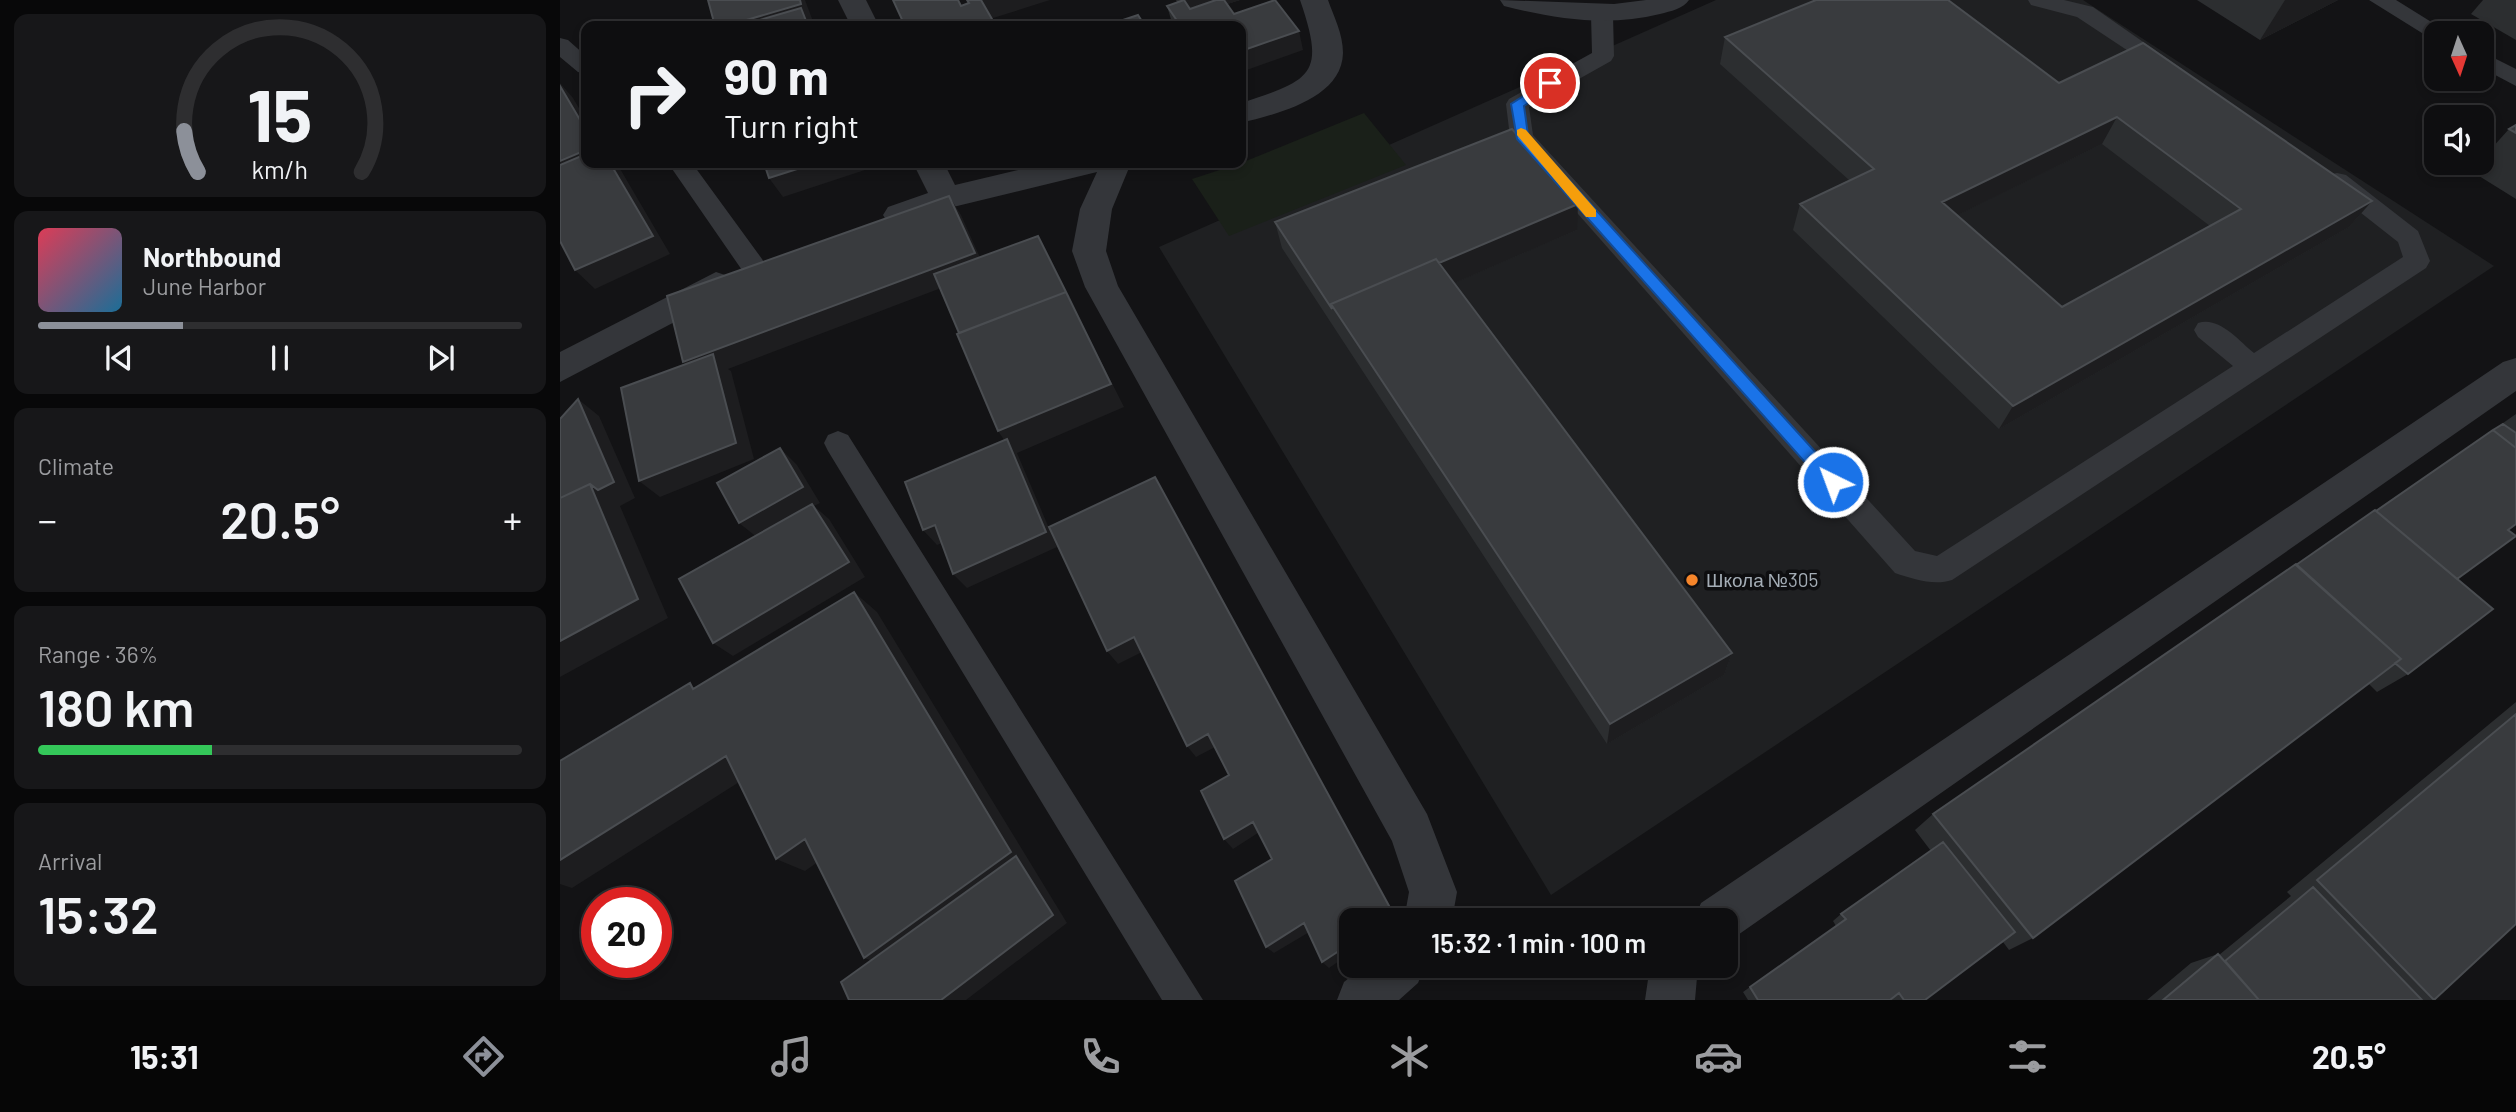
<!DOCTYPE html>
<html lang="en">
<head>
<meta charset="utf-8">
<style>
	:root { --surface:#0e0e10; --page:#171719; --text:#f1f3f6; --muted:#9b9c9f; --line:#2e2e30; --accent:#8c9099 }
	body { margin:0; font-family:Barlow,sans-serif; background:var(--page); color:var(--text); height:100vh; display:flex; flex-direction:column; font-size:26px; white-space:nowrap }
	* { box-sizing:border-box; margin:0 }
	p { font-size:23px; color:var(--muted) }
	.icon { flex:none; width:38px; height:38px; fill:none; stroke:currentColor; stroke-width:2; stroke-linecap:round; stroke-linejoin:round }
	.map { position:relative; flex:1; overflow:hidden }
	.drawer { display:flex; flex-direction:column; gap:14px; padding:14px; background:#080809; width:560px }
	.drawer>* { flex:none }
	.hud { position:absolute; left:21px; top:21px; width:665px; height:147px; border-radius:14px; box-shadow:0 4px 10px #0003,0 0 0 2px var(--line); background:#0e0e10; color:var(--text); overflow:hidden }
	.needle { width:46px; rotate:177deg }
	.tools { position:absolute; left:1864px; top:21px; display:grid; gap:14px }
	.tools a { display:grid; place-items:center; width:70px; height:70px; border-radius:14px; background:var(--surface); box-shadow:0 4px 10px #0003,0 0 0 2px var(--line); font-size:35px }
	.speed { position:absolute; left:21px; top:887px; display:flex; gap:14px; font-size:35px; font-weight:700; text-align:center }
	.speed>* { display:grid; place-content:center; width:91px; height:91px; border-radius:50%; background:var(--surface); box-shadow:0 4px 10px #0003,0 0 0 2px var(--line); line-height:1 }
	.speed .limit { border:10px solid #d22; background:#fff; color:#111 }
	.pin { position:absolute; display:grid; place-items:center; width:60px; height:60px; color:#fff; margin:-30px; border:4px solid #fff; border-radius:50%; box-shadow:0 2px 7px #0007 }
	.me { position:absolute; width:77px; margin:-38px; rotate:318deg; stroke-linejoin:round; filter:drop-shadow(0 0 5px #0008) }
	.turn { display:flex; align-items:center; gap:24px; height:147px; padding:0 28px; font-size:32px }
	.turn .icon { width:91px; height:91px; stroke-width:2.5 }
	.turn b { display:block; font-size:49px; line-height:60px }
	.big { font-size:52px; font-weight:600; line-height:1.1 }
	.drawer .widget { flex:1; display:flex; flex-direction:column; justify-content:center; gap:10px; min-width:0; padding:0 24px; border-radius:14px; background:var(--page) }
	.drawer .dial { align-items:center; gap:0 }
	.dial svg { height:182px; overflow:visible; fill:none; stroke:var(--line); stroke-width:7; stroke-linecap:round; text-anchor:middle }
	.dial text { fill:var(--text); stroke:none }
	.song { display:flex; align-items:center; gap:21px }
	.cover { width:84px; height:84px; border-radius:10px; background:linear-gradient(135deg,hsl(350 70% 55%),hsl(200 70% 35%)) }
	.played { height:7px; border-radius:4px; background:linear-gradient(90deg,var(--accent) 30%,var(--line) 30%) }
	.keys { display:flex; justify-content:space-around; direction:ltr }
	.heat { display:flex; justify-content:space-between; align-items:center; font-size:38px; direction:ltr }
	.charge { height:10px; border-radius:5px; background:linear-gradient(90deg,#34c759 36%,var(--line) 0) }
	.trip { position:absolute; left:779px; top:908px; width:399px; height:70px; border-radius:14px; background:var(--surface); box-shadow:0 4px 10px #0003,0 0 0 2px var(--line); font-weight:600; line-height:70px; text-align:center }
	.tab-bar { display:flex; height:112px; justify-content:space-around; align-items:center; background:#060606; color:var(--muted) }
	.tab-bar .icon { width:49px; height:49px }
	.tab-bar .current { color:var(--accent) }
	.tab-bar b { font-size:32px; color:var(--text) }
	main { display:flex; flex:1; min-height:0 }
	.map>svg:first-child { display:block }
</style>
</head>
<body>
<main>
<section class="drawer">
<div class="widget dial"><svg viewBox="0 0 100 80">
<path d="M14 69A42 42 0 1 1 86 69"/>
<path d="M14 69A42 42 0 0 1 8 51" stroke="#8c9099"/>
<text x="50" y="56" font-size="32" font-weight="700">15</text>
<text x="50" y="72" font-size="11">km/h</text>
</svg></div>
<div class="widget">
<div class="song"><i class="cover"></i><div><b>Northbound</b><p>June Harbor</p></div></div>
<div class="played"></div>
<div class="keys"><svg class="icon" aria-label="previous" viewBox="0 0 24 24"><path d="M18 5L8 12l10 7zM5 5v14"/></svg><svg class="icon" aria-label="pause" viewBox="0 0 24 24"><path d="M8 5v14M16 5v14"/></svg><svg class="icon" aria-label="next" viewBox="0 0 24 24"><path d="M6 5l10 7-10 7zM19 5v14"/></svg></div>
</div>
<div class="widget"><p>Climate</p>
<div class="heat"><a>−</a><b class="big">20.5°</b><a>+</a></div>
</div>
<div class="widget"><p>Range · 36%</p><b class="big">180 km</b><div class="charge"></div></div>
<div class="widget"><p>Arrival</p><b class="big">15:32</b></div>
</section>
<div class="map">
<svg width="1956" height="1000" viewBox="0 0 1956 1000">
	<rect width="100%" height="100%" fill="#131315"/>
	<path fill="#1f2022" d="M1156 0H1523L1934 266 991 895 599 247Z"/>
	<path fill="#1a2019" d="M804 113 846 165 669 236 632 179 681 163Z"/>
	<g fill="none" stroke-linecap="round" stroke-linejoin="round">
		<path fill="#34363a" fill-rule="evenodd" d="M1468 0H1504L1533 7 1622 69 1619 74H1603L1517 17 1471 5Z
			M1809 0H1836L1889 33H1876V39L1870 38Z
			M1042 8 1053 15 1054 56 1051 61 969 107 973 135 1355 551 1377 556 1673 366 1638 337 1634 330 1638 323C1659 316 1678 340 1694 353L1843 257 1838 242 1768 187 1765 181 1768 175 1777 173 1786 175 1858 231 1870 261 1866 268 1392 580C1374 586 1353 579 1335 573L950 137 946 104 949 99 1032 53 1031 15Z
			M0 38 8 40 26 56V74L18 72 0 57Z
			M1922 52 1956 69V86L1922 68Z
			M108 163H132L202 259 206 266 202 273 193 275 184 273Z
			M278 431 288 435 643 1000H602L268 451 264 443 268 435Z"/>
		<path fill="#34363a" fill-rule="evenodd" d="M278 0H306L319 26H291Z
			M740 0H768C774 17 783 34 783 53 782 99 716 114 681 123V103C752 80 766 75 740 0Z
			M940 0 1054 4 1086 0H1129C1123 9 1111 11 1100 14 1048 27 996 19 944 6Z
			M353 163H384L395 185 487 163H571L552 209 546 251 558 286 867 814 897 892 892 920H844L849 892 832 841 525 287 512 251 520 209 537 172 393 207 339 226 328 223 323 215 328 207 368 193Z
			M156 272 168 276 173 285 168 294 0 382V352Z
			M1956 358V391L1175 937 1166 941V920H1134L1141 903 1943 362Z
			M804 966H865L858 983 839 1000H777L784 982Z
			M1090 966H1138L1135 1000H1085Z"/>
	</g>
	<path fill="#2c2e30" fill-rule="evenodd" d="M616 0H680L667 4 674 14 743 50 681 26H613L607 6 617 2Z
		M1637 0H1778L1700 40Z
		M1923 0H1956V40L1911 14Z
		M1165 37 1499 83 1812 201 1789 227 1439 429 1233 230 1240 204 1289 180 1160 64ZM1542 144 1650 226 1502 307 1397 215Z
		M1956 125V199L1911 171 1918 163H1922V159L1949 129Z
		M715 222 1017 230 894 283 1172 653 1164 675 1047 744 722 248Z
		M1956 414V524L1948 530 1897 579 1848 674 1817 692 1808 683 1473 938 1449 950 1443 942 1365 1000H1188L1183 992 1190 987 1276 926 1273 921 1281 914 1371 851 1355 830 1373 814 1933 430Z
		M1956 702V924L1874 1000H1587L1631 963 1658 954 1659 955 1731 896 1727 892Z"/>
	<path fill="#1d1d1f" d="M240 0H245L254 24 252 25 253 26H166Z
		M421 0H490L430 19Z
		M623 0H680L628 17Z
		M1725 0H1778L1700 40Z
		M739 31 743 50 681 72V51Z
		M0 83 13 98 26 120V130L0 86Z
		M1557 117 1542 144 1371 228 1382 202Z
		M26 150V163H54L59 167 110 254 35 289 15 270 0 188V161Z
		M256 163H309L311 168 223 197 209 178Z
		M412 163H428L415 168Z
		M389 196 401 215 426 271 168 369 171 371 194 459 100 497 79 481 141 379 123 362Z
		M1812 201 1789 227 1439 429 1453 406Z
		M1018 204 1017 230 788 329 774 308Z
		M478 236 564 407 457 453 497 547 407 588 393 574 451 450 438 431Z
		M18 399 39 416 75 498 60 506 108 618 0 677V641L30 484Z
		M220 448 237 465 260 503 254 506 269 519 305 577 173 656 153 643 198 538 179 523Z
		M375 525 390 540 377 545 363 530Z
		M294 592 317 612 507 923 406 1000H381L331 967 304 958Z
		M574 637 584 651 558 664 547 651Z
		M1172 653 1164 675 1047 744 1050 724Z
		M648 734 657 746 636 757 627 746Z
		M166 756 195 772 12 888 0 884V860Z
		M693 822 701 831 673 849 664 839Z
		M245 839 272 852 245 871 216 859Z
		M834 915 837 920H826Z
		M744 923 751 931 714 953 706 947Z
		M791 943V953L769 968 762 962Z"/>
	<path fill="#393b3e" stroke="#4a4d51" stroke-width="2" fill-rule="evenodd" d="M148 0H240L241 4 166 26H155Z
		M333 0H398L401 6 409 3 407 0H421L436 26H345Z
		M624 0 630 9 656 0H664L674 14 715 0 739 31 681 51V26H615L620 25 607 6Z
		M1256 0H1388L1499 83 1583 43 1812 201 1453 406 1240 204 1314 169 1165 37ZM1557 117 1681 209 1502 307 1382 202Z
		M241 8 248 26H179Z
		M578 15 585 26H545Z
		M0 86 26 130V150L0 161Z
		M1956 125V133L1949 129Z
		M952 129 1018 204 879 263 876 259 771 304 772 309 715 222Z
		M26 154V163H50L93 236 15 270 0 241V165Z
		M204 163H256L209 178Z
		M389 196 415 253 123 362 107 296Z
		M478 236 509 298 506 292 399 333 374 274Z
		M876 259 1172 653 1050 724 771 304Z
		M506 292 551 384 438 431 397 334Z
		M153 354 176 443 79 481 61 388Z
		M18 399 54 482 38 490 30 484 0 498V419Z
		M1943 424 1956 433V448L1933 430Z
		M1933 430 1956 448V524L1948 530 1956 536 1897 579 1816 511Z
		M447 439 486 532 393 574 375 525 363 530 345 482Z
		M220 448 243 487 179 523 157 483Z
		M595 477 834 915 826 920H791V943L762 962 744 923 706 947 675 881 712 859 693 822 664 839 641 791 669 775 648 734 627 746 574 637 547 651 489 527Z
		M30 484 78 599 0 641V498Z
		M252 504 289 562 153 643 119 579Z
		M1815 510 1933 609 1848 674 1835 663 1841 659 1736 565Z
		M1736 564 1841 659 1473 938 1373 814Z
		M294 592 451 852 304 958 245 839 216 859 166 756 0 860V761L130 683 133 689Z
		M1956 714V924L1874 1000 1757 880Z
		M1383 842 1455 932 1365 1000H1344L1339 993 1330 1000H1198L1190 987 1286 919 1281 914Z
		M456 856 493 915 381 1000H289L281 982Z
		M1753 887 1862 1000H1699L1665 961Z
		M1658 954 1699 1000H1603Z"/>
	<path fill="#1a73e8" stroke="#114b97" stroke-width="2" d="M990 79 996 83 994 86 964 106 968 135 1278 477V487H1267L957 139 951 104Z"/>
	<path fill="#f59e0b" d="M961 128 966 130 1036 210V217H1026L957 135V130Z"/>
	<circle fill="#f6852a" stroke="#0e0e10" stroke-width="2.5" cx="1132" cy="580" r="7"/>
	<g text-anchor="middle" stroke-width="7" stroke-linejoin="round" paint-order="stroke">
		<g font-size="19" fill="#a4adb6" stroke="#0e0e10" text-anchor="start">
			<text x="1146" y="587">Школа №305</text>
		</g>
	</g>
</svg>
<div class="tools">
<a><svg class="needle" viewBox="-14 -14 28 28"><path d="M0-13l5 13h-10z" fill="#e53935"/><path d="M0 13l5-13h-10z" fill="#9b9c9f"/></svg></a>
<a><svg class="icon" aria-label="sound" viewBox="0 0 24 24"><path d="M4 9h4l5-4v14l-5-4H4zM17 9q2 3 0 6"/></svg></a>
</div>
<div class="speed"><div class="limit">20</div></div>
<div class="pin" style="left:990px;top:83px;background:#d93025"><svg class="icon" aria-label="arrive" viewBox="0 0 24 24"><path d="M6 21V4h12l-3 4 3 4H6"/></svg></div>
<svg class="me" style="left:1273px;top:482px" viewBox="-20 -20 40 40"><circle r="17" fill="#1a73e8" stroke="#fff" stroke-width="3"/><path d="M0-11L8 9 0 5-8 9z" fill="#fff"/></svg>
<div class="trip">15:32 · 1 min · 100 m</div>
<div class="hud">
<div class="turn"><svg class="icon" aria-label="right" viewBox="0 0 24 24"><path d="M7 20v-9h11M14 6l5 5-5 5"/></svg><div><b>90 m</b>Turn right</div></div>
</div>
</div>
</main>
<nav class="tab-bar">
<b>15:31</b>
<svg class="icon current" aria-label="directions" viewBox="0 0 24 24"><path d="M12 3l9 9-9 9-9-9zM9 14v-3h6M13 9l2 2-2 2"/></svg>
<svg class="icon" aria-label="music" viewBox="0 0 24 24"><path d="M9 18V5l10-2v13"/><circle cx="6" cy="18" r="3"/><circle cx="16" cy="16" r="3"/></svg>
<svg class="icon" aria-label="phone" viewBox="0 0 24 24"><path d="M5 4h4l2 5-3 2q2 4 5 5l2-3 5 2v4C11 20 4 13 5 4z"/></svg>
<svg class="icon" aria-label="climate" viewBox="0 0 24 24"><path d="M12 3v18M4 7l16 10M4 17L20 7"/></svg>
<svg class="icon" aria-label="car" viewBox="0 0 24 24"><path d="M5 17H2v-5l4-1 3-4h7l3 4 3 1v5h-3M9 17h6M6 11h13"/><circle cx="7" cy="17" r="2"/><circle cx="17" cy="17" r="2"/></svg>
<svg class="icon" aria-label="filters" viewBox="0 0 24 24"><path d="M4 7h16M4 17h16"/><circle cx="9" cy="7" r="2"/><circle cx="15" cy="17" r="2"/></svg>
<b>20.5°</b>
</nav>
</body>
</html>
